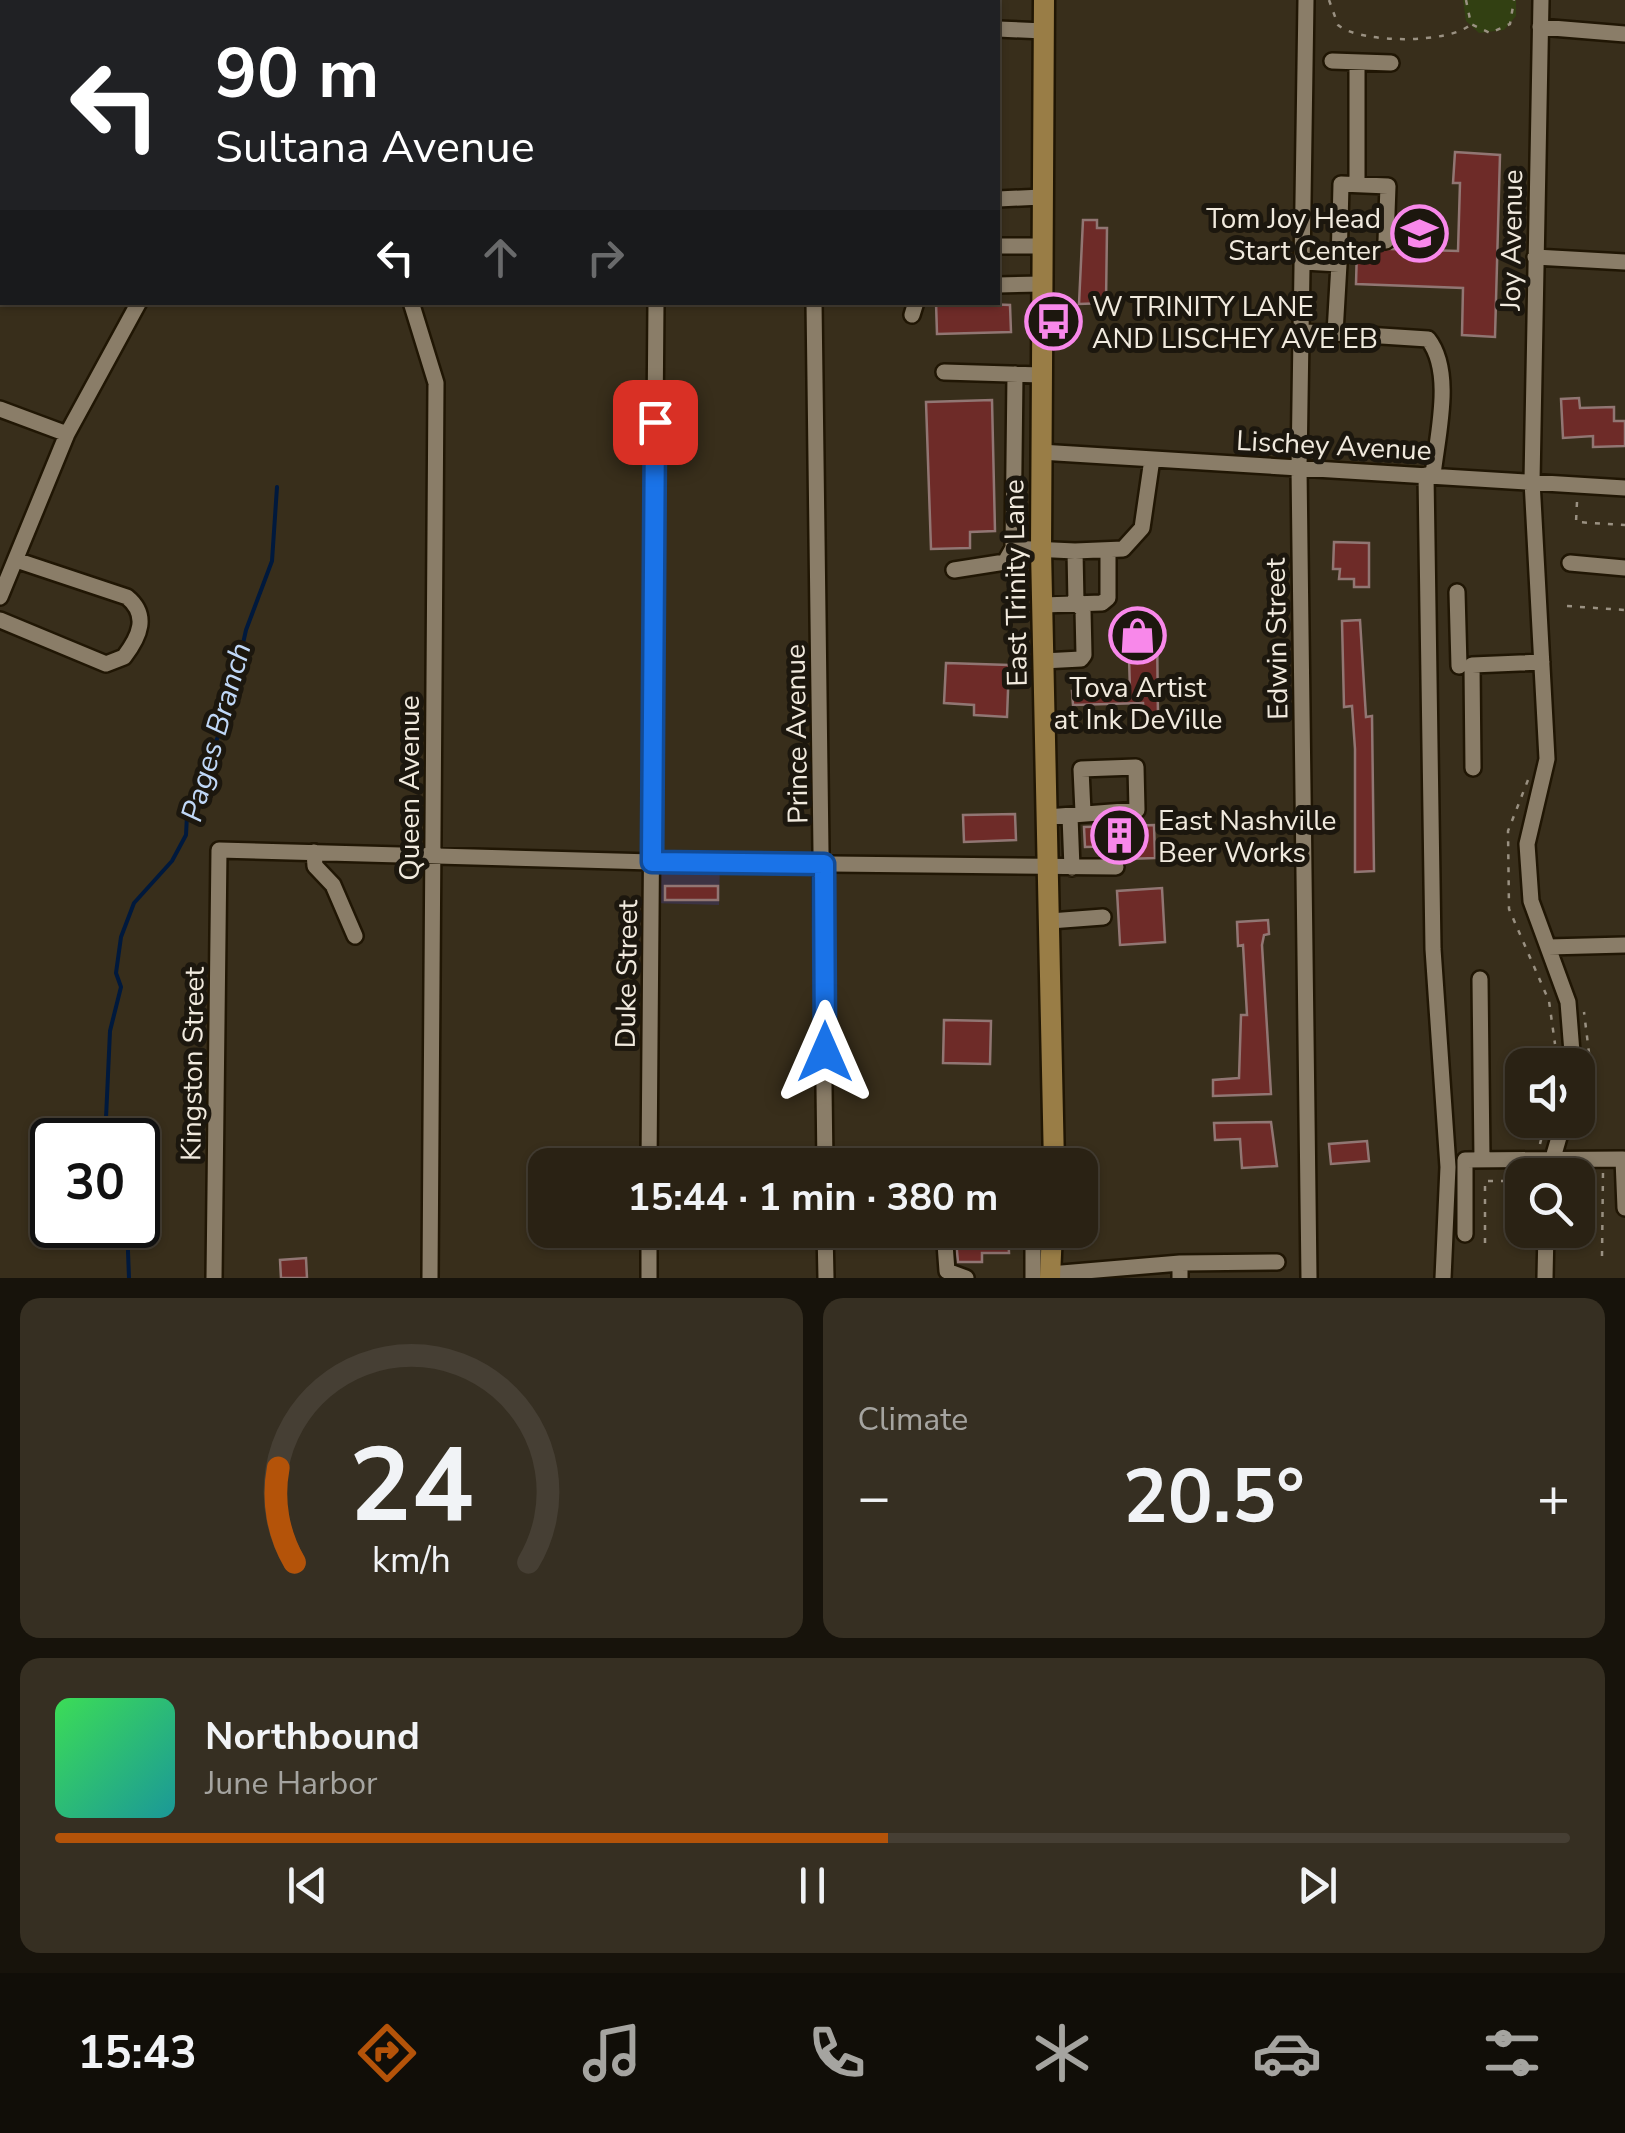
<!DOCTYPE html>
<html lang="en">
<head>
<meta charset="utf-8">
<style>
	:root { --surface:#2a2214; --page:#362f22; --text:#f1f3f6; --muted:#a5a4a0; --line:#463f34; --accent:#b45309 }
	body { margin:0; font-family:"Nunito Sans",sans-serif; background:var(--page); color:var(--text); height:100vh; display:flex; flex-direction:column; font-size:38px; white-space:nowrap }
	* { box-sizing:border-box; margin:0 }
	p { font-size:32px; color:var(--muted) }
	.icon { flex:none; width:55px; height:55px; fill:none; stroke:currentColor; stroke-width:2; stroke-linecap:round; stroke-linejoin:round }
	.map { position:relative; height:1278px; overflow:hidden }
	.side { display:flex; flex-direction:column; gap:20px; padding:20px; background:#17130b; flex:1 }
	.side>* { flex:none }
	.guide { position:absolute; left:0px; top:0px; width:1000px; height:305px; box-shadow:0 2px 8px #0004,0 0 0 2px var(--line); background:#202124; color:#fff; overflow:hidden }
	.controls { position:absolute; left:1505px; top:1048px; display:grid; gap:20px }
	.controls a { display:grid; place-items:center; width:90px; height:90px; border-radius:20px; background:var(--surface); box-shadow:0 2px 8px #0004,0 0 0 2px var(--line); font-size:50px }
	.speed { position:absolute; left:30px; top:1118px; display:flex; gap:20px; font-size:50px; font-weight:700; text-align:center }
	.speed>* { display:grid; place-content:center; width:130px; height:130px; border-radius:50%; background:var(--surface); box-shadow:0 2px 8px #0004,0 0 0 2px var(--line); line-height:1 }
	.speed .limit { border:5px solid #111; border-radius:15px; background:#fff; color:#111 }
	.pin { position:absolute; display:grid; place-items:center; width:85px; height:85px; color:#fff; margin:-42px; border-radius:20px; box-shadow:0 5px 15px #0006 }
	.me { position:absolute; width:110px; margin:-55px; rotate:0deg; stroke-linejoin:round; filter:drop-shadow(0 0 8px #0008) }
	.turn { display:flex; align-items:center; gap:35px; height:210px; padding:0 50px; font-size:45px }
	.turn .icon { width:130px; height:130px; stroke-width:2.5 }
	.turn b { display:block; font-size:70px; line-height:85px }
	.lanes { display:flex; align-items:center; height:95px; padding:0 50px; background:#0003; justify-content:center; gap:50px; direction:ltr }
	.lanes .off { opacity:.35 }
	.big { font-size:75px; font-weight:700; line-height:1.1 }
	.side .card { flex:1; display:flex; flex-direction:column; justify-content:center; gap:15px; min-width:0; padding:0 35px; border-radius:20px; background:var(--page) }
	.side .dial { align-items:center; gap:0 }
	.dial svg { height:260px; overflow:visible; fill:none; stroke:var(--line); stroke-width:7; stroke-linecap:round; text-anchor:middle }
	.dial text { fill:var(--text); stroke:none }
	.song { display:flex; align-items:center; gap:30px }
	.cover { width:120px; height:120px; border-radius:15px; background:linear-gradient(135deg,hsl(130 70% 55%),hsl(180 70% 35%)) }
	.played { height:10px; border-radius:5px; background:linear-gradient(90deg,var(--accent) 55%,var(--line) 55%) }
	.keys { display:flex; justify-content:space-around; direction:ltr }
	.heat { display:flex; justify-content:space-between; align-items:center; font-size:55px; direction:ltr }
	.side .tiles { flex:1; display:grid; gap:20px; grid-template-columns:1fr 1fr }
	.card:last-child { grid-column:span 2 }
	.trip { position:absolute; left:528px; top:1148px; width:570px; height:100px; border-radius:20px; background:var(--surface); box-shadow:0 2px 8px #0004,0 0 0 2px var(--line); font-weight:700; line-height:100px; text-align:center }
	.menu { display:flex; height:160px; justify-content:space-around; align-items:center; background:#110e08; color:var(--muted) }
	.menu .icon { width:70px; height:70px }
	.menu .selected { color:var(--accent) }
	.menu b { font-size:45px; color:var(--text) }
	.map>svg:first-child { display:block }
</style>
</head>
<body>
<div class="map">
<svg width="1625" height="1278" viewBox="0 0 1625 1278">
	<rect width="100%" height="100%" fill="#382e1b"/>
	<path fill="#3c3343" d="M652 862H720L719 905 651 903Z"/>
	<path fill="#324012" d="M1463 0H1516V16L1504 30 1479 33 1466 21Z"/>
	<g fill="none" stroke-linecap="round" stroke-linejoin="round">
		<path stroke="#00193d" stroke-width="4" d="M105 1140 110 1031 121 987 116 973 121 937 134 903 172 861 186 835 187 815 228 711 246 630 272 561 277 487
			M127 1225 129 1278"/>
	</g>
	<path fill="#6e2b28" stroke="#917673" stroke-width="2.5" d="M1455 152 1500 155 1495 337 1462 335 1463 288 1356 284 1357 248 1458 251 1460 183H1453Z
		M1083 220H1097V228H1107L1106 303 1079 304Z
		M936 302 1010 305 1011 332 937 334Z
		M1579 398 1580 408 1614 407V421H1625V446L1593 447V436L1563 438 1561 399Z
		M992 400 995 531 970 532V548L931 549 926 402Z
		M1334 542 1369 543V587H1354V579H1339L1340 569H1333Z
		M1360 620 1366 717 1372 716 1374 871 1355 872V749L1352 706 1344 707 1342 621Z
		M1128 627H1157L1158 719H1144L1143 703 1073 705 1072 691 1130 689Z
		M946 663 1009 665 1007 717 974 715V705L944 703Z
		M1015 814 1016 840 964 842 963 815Z
		M1154 825 1155 858 1126 859V846L1085 847 1084 827Z
		M665 886H718V900H665Z
		M1162 888 1165 942 1120 945 1117 891Z
		M1268 920 1269 934 1264 935 1262 945 1271 1094 1213 1096V1080L1239 1078 1241 1015H1247L1243 945 1238 946 1237 922Z
		M944 1020 991 1021 990 1064 943 1063Z
		M1271 1122 1277 1166 1242 1168 1240 1139 1215 1140 1214 1123Z
		M1367 1141 1369 1161 1331 1164 1329 1144Z
		M955 1230H1008L1009 1253H982V1262H958Z
		M306 1258 307 1278H281L280 1260Z"/>
	<g fill="none" stroke-linecap="round" stroke-linejoin="round">
		<defs>
			<path id="minor" d="M185 0 187 2
				M1306 0 1299 468 1309 1278
				M1541 0 1532 481 1547 759 1527 844 1531 901 1568 1002 1573 1065
				M650 2 656 0
				M882 2V0
				M1540 27 1625 34
				M998 29 1044 31
				M1332 61 1391 63
				M1357 62V184
				M998 199 1042 197
				M998 246H1042
				M1535 257 1625 262
				M1339 264 1341 184 1388 186 1386 241
				M998 285 1042 284
				M411 302 436 383 430 1278
				M814 302 825 1165
				M912 315 916 302
				M1302 332 1335 333 1339 264 1304 262
				M1335 333 1428 339C1454 372 1437 436 1433 475
				M944 372 1041 375
				M0 409 67 434
				M1040 452 1625 488
				M1426 475 1433 949 1448 1167 1443 1278
				M1013 548 1075 551
				M1570 563 1625 568
				M954 570 1005 562 1013 548 1015 374
				M1457 592 1459 666
				M0 597 67 434 139 302
				M1043 605 1102 603 1108 598V550
				M0 620 106 664 124 657C140 636 149 615 127 597L16 560
				M1043 661 1081 659 1084 655 1083 610 1076 603 1075 551 1123 549 1142 528 1152 459
				M1473 768 1472 665 1542 662
				M1070 816 1072 868
				M1047 817 1137 810 1136 767 1081 769 1083 812
				M314 852 315 866 333 885 355 936
				M1050 921 1103 917
				M1548 947 1625 945
				M1480 979 1482 1159
				M649 1165 656 302
				M1548 1175 1564 1120
				M825 1230 826 1278
				M944 1230 947 1271 966 1278
				M1033 1230V1278
				M1465 1234V1160L1623 1159 1625 1208
				M1050 1274 1180 1263
				M214 1278 219 850 652 862 1116 867
				M649 1278V1230
				M1180 1278V1263L1277 1262
				M1545 1278 1546 1230"/>
			<path id="major" d="M1044 0 1041 550 1054 1165
				M1050 1278 1052 1230"/>
		</defs>
		<use href="#minor" stroke="#201604" stroke-width="20"/>
		<use href="#major" stroke="#201604" stroke-width="25"/>
		<path stroke="#9a9182" stroke-width="2.5" stroke-dasharray="5 8" stroke-linecap="butt" d="M1329 0 1338 25C1360 44 1451 44 1471 24
			M1466 0 1471 24 1490 33 1510 24 1514 0
			M1577 502 1576 522 1625 525
			M1567 606 1625 610
			M1528 780 1508 831 1509 909 1549 1001 1555 1044
			M1556 1065V1052
			M1578 1117 1590 1061 1584 1012
			M1540 1144 1546 1120
			M1578 1180 1601 1179
			M1485 1243V1181H1522
			M1602 1256 1603 1172"/>
		<use href="#minor" stroke="#8a7d68" stroke-width="15"/>
		<use href="#major" stroke="#997d46" stroke-width="20"/>
	</g>
	<g fill="none" stroke-linecap="round" stroke-linejoin="round">
		<defs>
			<path id="route" d="M655 422 652 862 824 864 825 1052"/>
		</defs>
		<use href="#route" stroke="#114b97" stroke-width="25"/>
		<use href="#route" stroke="#1a73e8" stroke-width="18"/>
	</g>
	<defs>
		<symbol id="school-ring" viewBox="-11 -11 22 22"><circle r="9.5" fill="#1c170e" stroke="#f888ea" stroke-width="1.5"/><path d="M0-5L7-2L0 1L-7-2ZM-4 1L0 2.5L4 1V4Q0 6-4 4Z" fill="#f888ea"/></symbol>
		<symbol id="bus-ring" viewBox="-11 -11 22 22"><circle r="9.5" fill="#1c170e" stroke="#f888ea" stroke-width="1.5"/><path d="M-5-6H5V4H4V6H2V4H-2V6H-4V4H-5ZM-3.5-4V0h7V-4ZM-3.5 1.2v1.5H-2V1.2ZM2 1.2v1.5H3.5V1.2Z" fill="#f888ea"/></symbol>
		<symbol id="shop-ring" viewBox="-11 -11 22 22"><circle r="9.5" fill="#1c170e" stroke="#f888ea" stroke-width="1.5"/><path d="M-5-2.5h2.3a2.7 3.5 0 0 1 5.4 0H5L5.5 6h-11ZM-1.5-2.5h3a1.5 2.3 0 0 0-3 0Z" fill="#f888ea"/></symbol>
		<symbol id="building-ring" viewBox="-11 -11 22 22"><circle r="9.5" fill="#1c170e" stroke="#f888ea" stroke-width="1.5"/><path d="M-4-6H4V6H1V3H-1V6H-4ZM-2.5-4.3h1.7v1.8h-1.7ZM.8-4.3h1.7v1.8H.8ZM-2.5-1h1.7V.8h-1.7ZM.8-1h1.7V.8H.8Z" fill="#f888ea"/></symbol>
	</defs>
	<g fill-rule="evenodd">
		<use href="#school-ring" x="1388" y="202" width="63" height="63"/>
		<use href="#bus-ring" x="1022" y="290" width="63" height="63"/>
		<use href="#shop-ring" x="1106" y="604" width="63" height="63"/>
		<use href="#building-ring" x="1088" y="804" width="63" height="63"/>
	</g>
	<g text-anchor="middle" stroke-width="10" stroke-linejoin="round" paint-order="stroke">
		<g font-size="28" fill="#f1eade" stroke="#1c170e" text-anchor="start">
			<text x="1381" y="228" text-anchor="end">Tom Joy Head<tspan x="1381" dy="32">Start Center</tspan></text>
			<text x="1092" y="316">W TRINITY LANE<tspan x="1092" dy="32">AND LISCHEY AVE EB</tspan></text>
			<text x="1138" y="697" text-anchor="middle">Tova Artist<tspan x="1138" dy="32">at Ink DeVille</tspan></text>
			<text x="1158" y="830">East Nashville<tspan x="1158" dy="32">Beer Works</tspan></text>
		</g>
		<g font-size="28" fill="#f1eade" stroke="#1c170e">
			<text transform="translate(1511 240) rotate(-89)" y="10">Joy Avenue</text>
			<text transform="translate(1334 445) rotate(3)" y="10">Lischey Avenue</text>
			<text transform="translate(1015 583) rotate(-91)" y="10">East Trinity Lane</text>
			<text transform="translate(1276 639) rotate(-91)" y="10">Edwin Street</text>
			<text transform="translate(796 734) rotate(-91)" y="10">Prince Avenue</text>
			<text transform="translate(409 788) rotate(-90)" y="10">Queen Avenue</text>
			<text transform="translate(626 974) rotate(-89)" y="10">Duke Street</text>
			<text transform="translate(192 1064) rotate(-89)" y="10">Kingston Street</text>
		</g>
		<g font-size="30" font-style="italic" fill="#c0d8f8" stroke="#1c170e">
			<text transform="translate(216 732) rotate(-74)" y="10">Pages Branch</text>
		</g>
	</g>
</svg>
<div class="controls">
<a><svg class="icon" aria-label="sound" viewBox="0 0 24 24"><path d="M4 9h4l5-4v14l-5-4H4zM17 9q2 3 0 6"/></svg></a>
<a><svg class="icon" aria-label="search" viewBox="0 0 24 24"><circle cx="10" cy="10" r="6"/><path d="M15 15l6 6"/></svg></a>
</div>
<div class="speed"><div class="limit">30</div></div>
<div class="pin" style="left:655px;top:422px;background:#d93025"><svg class="icon" aria-label="arrive" viewBox="0 0 24 24"><path d="M6 21V4h12l-3 4 3 4H6"/></svg></div>
<svg class="me" style="left:825px;top:1052px" viewBox="-20 -20 40 40"><path d="M0-17L14 15 0 8-14 15z" fill="#1a73e8" stroke="#fff" stroke-width="4"/></svg>
<div class="trip">15:44 · 1 min · 380 m</div>
<div class="guide">
<div class="turn"><svg class="icon" aria-label="left" viewBox="0 0 24 24"><path d="M17 20v-9H6M10 6l-5 5 5 5"/></svg><div><b>90 m</b>Sultana Avenue</div></div>
<div class="lanes"><svg class="icon" aria-label="left" viewBox="0 0 24 24"><path d="M17 20v-9H6M10 6l-5 5 5 5"/></svg><svg class="icon off" aria-label="ahead" viewBox="0 0 24 24"><path d="M12 20V5M6 11l6-6 6 6"/></svg><svg class="icon off" aria-label="right" viewBox="0 0 24 24"><path d="M7 20v-9h11M14 6l5 5-5 5"/></svg></div>
</div>
</div>
<section class="side">
<div class="tiles">
<div class="card dial"><svg viewBox="0 0 100 80">
<path d="M14 69A42 42 0 1 1 86 69"/>
<path d="M14 69A42 42 0 0 1 9 40" stroke="#b45309"/>
<text x="50" y="56" font-size="32" font-weight="700">24</text>
<text x="50" y="72" font-size="11">km/h</text>
</svg></div>
<div class="card"><p>Climate</p>
<div class="heat"><a>−</a><b class="big">20.5°</b><a>+</a></div>
</div>
<div class="card">
<div class="song"><i class="cover"></i><div><b>Northbound</b><p>June Harbor</p></div></div>
<div class="played"></div>
<div class="keys"><svg class="icon" aria-label="previous" viewBox="0 0 24 24"><path d="M18 5L8 12l10 7zM5 5v14"/></svg><svg class="icon" aria-label="pause" viewBox="0 0 24 24"><path d="M8 5v14M16 5v14"/></svg><svg class="icon" aria-label="next" viewBox="0 0 24 24"><path d="M6 5l10 7-10 7zM19 5v14"/></svg></div>
</div>
</div>
</section>
<nav class="menu">
<b>15:43</b>
<svg class="icon selected" aria-label="directions" viewBox="0 0 24 24"><path d="M12 3l9 9-9 9-9-9zM9 14v-3h6M13 9l2 2-2 2"/></svg>
<svg class="icon" aria-label="music" viewBox="0 0 24 24"><path d="M9 18V5l10-2v13"/><circle cx="6" cy="18" r="3"/><circle cx="16" cy="16" r="3"/></svg>
<svg class="icon" aria-label="phone" viewBox="0 0 24 24"><path d="M5 4h4l2 5-3 2q2 4 5 5l2-3 5 2v4C11 20 4 13 5 4z"/></svg>
<svg class="icon" aria-label="climate" viewBox="0 0 24 24"><path d="M12 3v18M4 7l16 10M4 17L20 7"/></svg>
<svg class="icon" aria-label="car" viewBox="0 0 24 24"><path d="M5 17H2v-5l4-1 3-4h7l3 4 3 1v5h-3M9 17h6M6 11h13"/><circle cx="7" cy="17" r="2"/><circle cx="17" cy="17" r="2"/></svg>
<svg class="icon" aria-label="filters" viewBox="0 0 24 24"><path d="M4 7h16M4 17h16"/><circle cx="9" cy="7" r="2"/><circle cx="15" cy="17" r="2"/></svg>
</nav>
</body>
</html>
